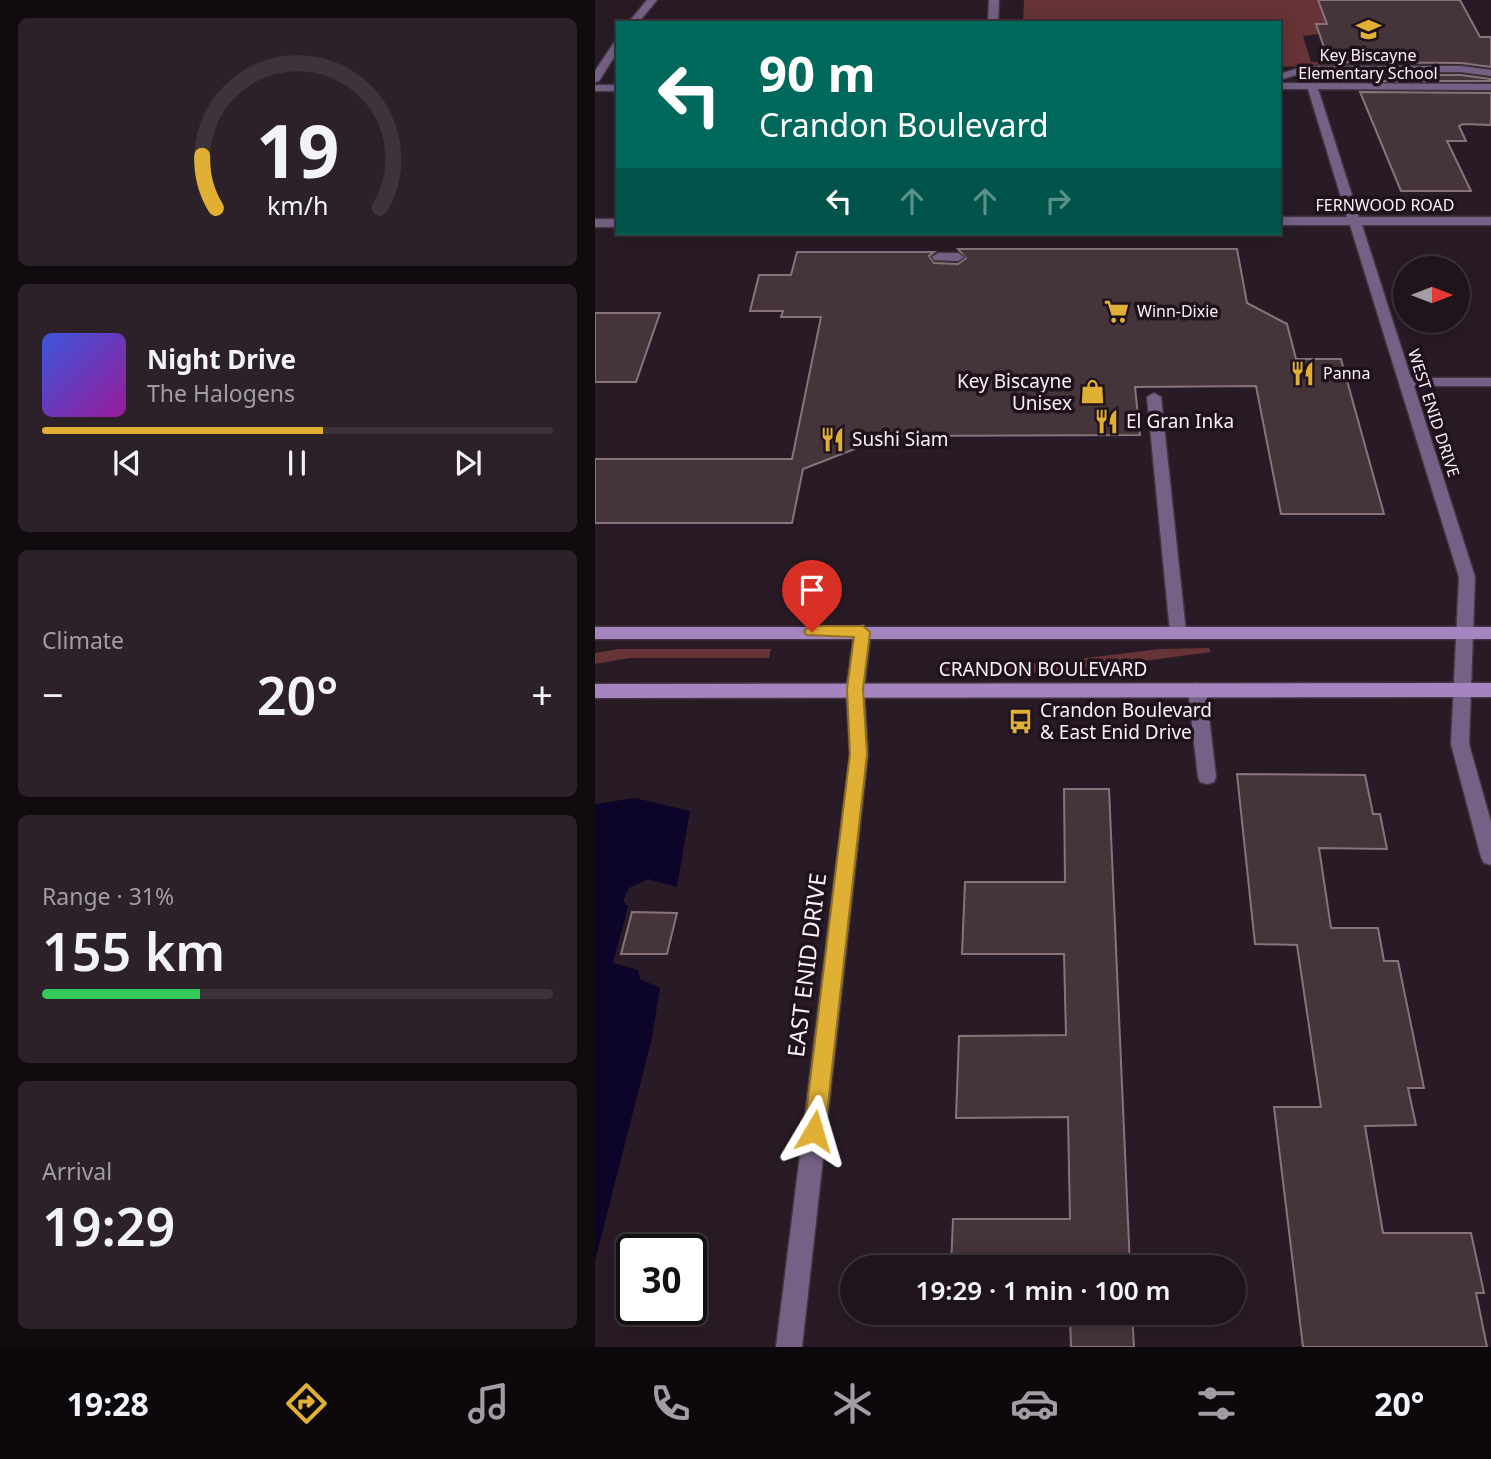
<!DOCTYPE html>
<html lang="en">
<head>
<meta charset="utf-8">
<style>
	:root { --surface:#1f141c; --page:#2c2129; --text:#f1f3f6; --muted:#a19ea3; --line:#3c333b; --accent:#e0b034 }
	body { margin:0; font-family:"Noto Sans",sans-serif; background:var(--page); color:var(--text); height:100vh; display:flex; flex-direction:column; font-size:26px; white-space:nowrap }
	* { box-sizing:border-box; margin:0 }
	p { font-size:23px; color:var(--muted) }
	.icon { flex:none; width:38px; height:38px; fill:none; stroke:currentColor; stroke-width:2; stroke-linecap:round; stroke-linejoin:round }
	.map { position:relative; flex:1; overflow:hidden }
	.panel { display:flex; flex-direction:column; gap:18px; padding:18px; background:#110b0f; width:595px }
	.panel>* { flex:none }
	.guide { position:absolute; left:21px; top:21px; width:665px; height:214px; border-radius:0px; box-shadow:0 4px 18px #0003,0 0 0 2px var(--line); background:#00695c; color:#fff; overflow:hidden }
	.needle { width:46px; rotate:90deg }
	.tools { position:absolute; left:798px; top:256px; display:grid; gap:14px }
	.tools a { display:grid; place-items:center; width:77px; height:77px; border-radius:50%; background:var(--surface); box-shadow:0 4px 18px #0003,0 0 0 2px var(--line); font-size:35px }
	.speed { position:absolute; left:21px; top:1234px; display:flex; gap:14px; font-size:35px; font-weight:700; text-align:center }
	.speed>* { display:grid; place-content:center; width:91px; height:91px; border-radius:50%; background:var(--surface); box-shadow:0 4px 18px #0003,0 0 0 2px var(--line); line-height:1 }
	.speed .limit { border:4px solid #111; border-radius:10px; background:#fff; color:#111 }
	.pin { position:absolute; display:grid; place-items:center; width:60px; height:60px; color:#fff; margin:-72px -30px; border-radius:50% 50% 50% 0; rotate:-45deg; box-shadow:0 0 7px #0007 }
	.pin .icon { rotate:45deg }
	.me { position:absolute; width:77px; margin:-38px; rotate:7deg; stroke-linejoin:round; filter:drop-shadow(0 0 5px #0008) }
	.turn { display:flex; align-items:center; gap:24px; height:147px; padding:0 28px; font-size:32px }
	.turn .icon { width:91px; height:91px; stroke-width:2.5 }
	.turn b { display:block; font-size:49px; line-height:60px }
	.lanes { display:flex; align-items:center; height:66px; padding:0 28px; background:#0003; justify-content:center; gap:35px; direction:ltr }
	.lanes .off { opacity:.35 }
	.big { font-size:52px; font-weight:600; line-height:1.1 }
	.panel .tile { flex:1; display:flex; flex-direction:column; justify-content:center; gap:10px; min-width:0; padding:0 24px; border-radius:10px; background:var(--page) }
	.panel .dial { align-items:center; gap:0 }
	.dial svg { height:182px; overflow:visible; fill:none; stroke:var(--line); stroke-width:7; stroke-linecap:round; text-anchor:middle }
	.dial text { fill:var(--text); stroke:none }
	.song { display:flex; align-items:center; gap:21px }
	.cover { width:84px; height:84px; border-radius:10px; background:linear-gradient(135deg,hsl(230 70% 55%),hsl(300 70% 35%)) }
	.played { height:7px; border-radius:4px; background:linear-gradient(90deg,var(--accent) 55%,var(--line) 55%) }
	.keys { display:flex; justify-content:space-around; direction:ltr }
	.heat { display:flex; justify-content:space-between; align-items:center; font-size:38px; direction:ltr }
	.charge { height:10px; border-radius:5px; background:linear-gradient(90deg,#34c759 31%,var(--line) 0) }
	.trip { position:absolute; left:245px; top:1255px; width:406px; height:70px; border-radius:35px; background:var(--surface); box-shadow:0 4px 18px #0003,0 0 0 2px var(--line); font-weight:600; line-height:70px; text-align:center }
	.menu { display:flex; height:112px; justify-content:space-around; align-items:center; background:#0c080b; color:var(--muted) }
	.menu .icon { width:49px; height:49px }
	.menu .current { color:var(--accent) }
	.menu b { font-size:32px; color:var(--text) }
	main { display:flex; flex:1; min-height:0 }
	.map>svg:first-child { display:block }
</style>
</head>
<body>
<main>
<section class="panel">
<div class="tile dial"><svg viewBox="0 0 100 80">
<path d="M14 69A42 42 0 1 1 86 69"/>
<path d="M14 69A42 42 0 0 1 8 46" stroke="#e0b034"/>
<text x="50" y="56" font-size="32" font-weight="700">19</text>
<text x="50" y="72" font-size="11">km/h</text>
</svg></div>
<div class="tile">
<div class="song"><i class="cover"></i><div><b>Night Drive</b><p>The Halogens</p></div></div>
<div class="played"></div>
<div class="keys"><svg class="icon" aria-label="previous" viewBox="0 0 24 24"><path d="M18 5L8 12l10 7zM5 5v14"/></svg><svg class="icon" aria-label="pause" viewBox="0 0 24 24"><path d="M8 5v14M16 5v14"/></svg><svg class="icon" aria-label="next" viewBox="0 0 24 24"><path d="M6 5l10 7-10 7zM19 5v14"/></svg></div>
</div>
<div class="tile"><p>Climate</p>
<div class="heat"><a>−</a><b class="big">20°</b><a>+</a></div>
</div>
<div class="tile"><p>Range · 31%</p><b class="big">155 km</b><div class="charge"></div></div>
<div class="tile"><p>Arrival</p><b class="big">19:29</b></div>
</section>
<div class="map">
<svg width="896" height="1347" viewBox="0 0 896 1347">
	<rect width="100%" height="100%" fill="#291b26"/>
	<path fill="#663336" d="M429 0H723L732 24 721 25 724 34 708 36 716 62H763L764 64 684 67V23H428Z
		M614 648 616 652 458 673 344 672 345 664 451 663 564 649Z
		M24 649H176L174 658H35L0 664V653Z"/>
	<path fill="#0d042a" d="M40 798 95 811 82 887 53 879 34 888 28 901 33 907 18 963 43 970 45 979 65 988 57 1038 0 1261V804Z"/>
	<path fill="#46343b" stroke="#88737b" stroke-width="2" d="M723 0H865L885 37H896V67L866 63 734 62 721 24H732Z
		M758 75H866L896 79V81H761Z
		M765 92 896 93V125L868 124 864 126 871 141H852L876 191H806Z
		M363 249H642L652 303 692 324 701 359H746L789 514H686L661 386 540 387 545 435 293 436 208 469 197 523H0V459H197L226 317H186L188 311H155L164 275H196L202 252H339L334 256 339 263 363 264 371 258Z
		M0 313H65L41 382H0Z
		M642 774 770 775 778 814H785L792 849 724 848 736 928H783L789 961H803L829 1088H813L821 1125 770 1126 788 1233H876L889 1293H881L892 1347H708L679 1107H726L702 945 660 944Z
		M469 789H514L535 1267H356L358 1219H475L473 1117 361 1118 364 1036 471 1035 469 954H367L370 882H470Z
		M37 912 82 913 72 954H26Z
		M354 1312H537L539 1347H476L475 1319H354Z"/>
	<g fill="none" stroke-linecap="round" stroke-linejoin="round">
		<defs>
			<path id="lane" d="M711 66H866L896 70V76L866 72H712L684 80V74Z
				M343 253H363L369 257 363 261 339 260 337 257Z
				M559 393 566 397 591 632 583 638 575 632 552 397Z
				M602 683 608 685 611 690 621 777 619 782 612 784 605 782 603 777 593 690 596 685Z"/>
			<path id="street" d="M52 0H62L43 23H33Z
				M394 0H404L403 23H393Z
				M23 40V51L4 81 0 82V71L20 41Z
				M684 83 896 84V90L723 89 764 217H896V225H767L816 378H896V386H819L880 577 874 744 896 822V865L889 863 886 857 856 744 864 577 755 225H684V217H752L713 89H684Z
				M0 85H23V91H0Z
				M0 219H23V227H0Z
				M268 625 276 631 269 689 273 754 207 1347H181L255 754 251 689 260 631Z"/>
			<path id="secondary" d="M0 627H896V639H0Z
				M896 683V697L0 698V684Z"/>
		</defs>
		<use href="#lane" stroke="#42353f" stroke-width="3"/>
		<use href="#street" stroke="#42353f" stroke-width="3"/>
		<use href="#secondary" stroke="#42353f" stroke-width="3"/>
		<use href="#lane" fill="#756185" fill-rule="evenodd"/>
		<use href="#street" fill="#756185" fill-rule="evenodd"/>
		<use href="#secondary" fill="#a585c0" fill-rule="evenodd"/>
	</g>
	<path fill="#e0b034" stroke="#927222" stroke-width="2" d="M217 626H268L275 632 268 689 272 754 230 1131 227 1138 219 1141 212 1138 209 1131 255 754 252 689 259 637 212 635 209 632 212 628Z"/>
	<defs>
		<symbol id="school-bare" viewBox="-9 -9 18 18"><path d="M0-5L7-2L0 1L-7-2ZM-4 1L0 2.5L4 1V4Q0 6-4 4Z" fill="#e0b034" stroke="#1f121d" stroke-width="2.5" paint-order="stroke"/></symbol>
		<symbol id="supermarket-bare" viewBox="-9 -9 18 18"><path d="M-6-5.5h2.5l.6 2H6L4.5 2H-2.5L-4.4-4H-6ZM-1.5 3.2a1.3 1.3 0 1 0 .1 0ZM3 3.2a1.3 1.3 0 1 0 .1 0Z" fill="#e0b034" stroke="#1f121d" stroke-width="2.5" paint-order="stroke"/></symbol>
		<symbol id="restaurant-bare" viewBox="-9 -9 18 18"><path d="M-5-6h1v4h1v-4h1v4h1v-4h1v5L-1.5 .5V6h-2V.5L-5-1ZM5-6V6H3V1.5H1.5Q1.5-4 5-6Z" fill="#e0b034" stroke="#1f121d" stroke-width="2.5" paint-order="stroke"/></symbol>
		<symbol id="shop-bare" viewBox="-9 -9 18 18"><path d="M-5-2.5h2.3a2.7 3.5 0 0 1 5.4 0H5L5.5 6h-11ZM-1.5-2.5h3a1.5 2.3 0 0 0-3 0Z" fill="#e0b034" stroke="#1f121d" stroke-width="2.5" paint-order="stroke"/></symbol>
		<symbol id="bus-bare" viewBox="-9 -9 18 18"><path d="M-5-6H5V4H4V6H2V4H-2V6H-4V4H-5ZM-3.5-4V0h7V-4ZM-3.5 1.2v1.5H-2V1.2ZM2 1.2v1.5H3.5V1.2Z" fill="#e0b034" stroke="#1f121d" stroke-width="2.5" paint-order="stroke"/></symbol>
	</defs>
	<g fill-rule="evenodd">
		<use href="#school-bare" x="756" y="12" width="35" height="35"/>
		<use href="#supermarket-bare" x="504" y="294" width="35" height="35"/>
		<use href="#restaurant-bare" x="690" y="356" width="35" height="35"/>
		<use href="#shop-bare" x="480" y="374" width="35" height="35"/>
		<use href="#restaurant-bare" x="494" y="404" width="35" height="35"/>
		<use href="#restaurant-bare" x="220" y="422" width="35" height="35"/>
		<use href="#bus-bare" x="408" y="704" width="35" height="35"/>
	</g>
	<g text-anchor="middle" stroke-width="7" stroke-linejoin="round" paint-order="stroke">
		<g font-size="16" fill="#f9f0f7" stroke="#1f121d" text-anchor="start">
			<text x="773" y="61" text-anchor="middle">Key Biscayne<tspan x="773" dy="18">Elementary School</tspan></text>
			<text x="542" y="317">Winn-Dixie</text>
			<text x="728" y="379">Panna</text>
		</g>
		<g font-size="16" fill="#f9f0f7" stroke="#1f121d">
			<text x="790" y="211">FERNWOOD ROAD</text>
			<text transform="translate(839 413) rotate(72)" y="6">WEST ENID DRIVE</text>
		</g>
		<g font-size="19" fill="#f9f0f7" stroke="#1f121d" text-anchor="start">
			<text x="477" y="388" text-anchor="end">Key Biscayne<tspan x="477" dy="22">Unisex</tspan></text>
			<text x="531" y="428">El Gran Inka</text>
			<text x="257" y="446">Sushi Siam</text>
			<text x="445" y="717">Crandon Boulevard<tspan x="445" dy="22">&amp; East Enid Drive</tspan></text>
		</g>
		<g font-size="19" fill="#f9f0f7" stroke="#1f121d">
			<text x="448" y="676">CRANDON BOULEVARD</text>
		</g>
		<g font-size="23" fill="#f9f0f7" stroke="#1f121d">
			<text transform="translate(212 965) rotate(-83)" y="8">EAST ENID DRIVE</text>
		</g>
	</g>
</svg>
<div class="tools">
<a><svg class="needle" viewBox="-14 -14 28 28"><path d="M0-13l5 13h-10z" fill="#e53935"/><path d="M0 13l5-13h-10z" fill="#a19ea3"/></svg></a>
</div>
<div class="speed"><div class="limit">30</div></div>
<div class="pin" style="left:217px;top:632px;background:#d93025"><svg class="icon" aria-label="arrive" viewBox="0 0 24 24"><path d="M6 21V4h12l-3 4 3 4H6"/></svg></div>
<svg class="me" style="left:219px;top:1131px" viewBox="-20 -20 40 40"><path d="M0-17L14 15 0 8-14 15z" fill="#e0b034" stroke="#fff" stroke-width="4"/></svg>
<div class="trip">19:29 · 1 min · 100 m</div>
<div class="guide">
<div class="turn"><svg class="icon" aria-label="left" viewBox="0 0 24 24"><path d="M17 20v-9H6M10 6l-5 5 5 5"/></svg><div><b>90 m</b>Crandon Boulevard</div></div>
<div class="lanes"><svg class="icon" aria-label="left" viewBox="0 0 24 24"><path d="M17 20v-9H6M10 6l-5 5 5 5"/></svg><svg class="icon off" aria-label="ahead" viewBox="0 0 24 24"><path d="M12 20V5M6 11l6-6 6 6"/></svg><svg class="icon off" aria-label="ahead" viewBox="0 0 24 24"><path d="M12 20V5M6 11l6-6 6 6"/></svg><svg class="icon off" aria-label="right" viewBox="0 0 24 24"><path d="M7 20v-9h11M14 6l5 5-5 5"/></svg></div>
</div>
</div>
</main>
<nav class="menu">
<b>19:28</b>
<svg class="icon current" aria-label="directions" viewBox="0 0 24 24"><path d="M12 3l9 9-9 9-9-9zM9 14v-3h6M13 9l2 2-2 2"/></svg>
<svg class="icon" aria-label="music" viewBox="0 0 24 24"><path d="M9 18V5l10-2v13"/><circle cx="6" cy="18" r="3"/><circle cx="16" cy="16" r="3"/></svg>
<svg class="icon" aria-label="phone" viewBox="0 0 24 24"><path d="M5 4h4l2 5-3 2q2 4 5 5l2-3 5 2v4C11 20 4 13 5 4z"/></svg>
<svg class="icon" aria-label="climate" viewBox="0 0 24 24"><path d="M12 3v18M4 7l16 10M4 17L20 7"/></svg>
<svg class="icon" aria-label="car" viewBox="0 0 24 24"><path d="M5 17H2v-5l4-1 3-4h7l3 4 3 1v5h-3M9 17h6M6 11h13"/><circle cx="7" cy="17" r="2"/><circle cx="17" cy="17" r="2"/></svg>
<svg class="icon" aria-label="filters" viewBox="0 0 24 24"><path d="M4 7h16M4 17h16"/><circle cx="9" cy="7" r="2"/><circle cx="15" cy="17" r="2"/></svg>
<b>20°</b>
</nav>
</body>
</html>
